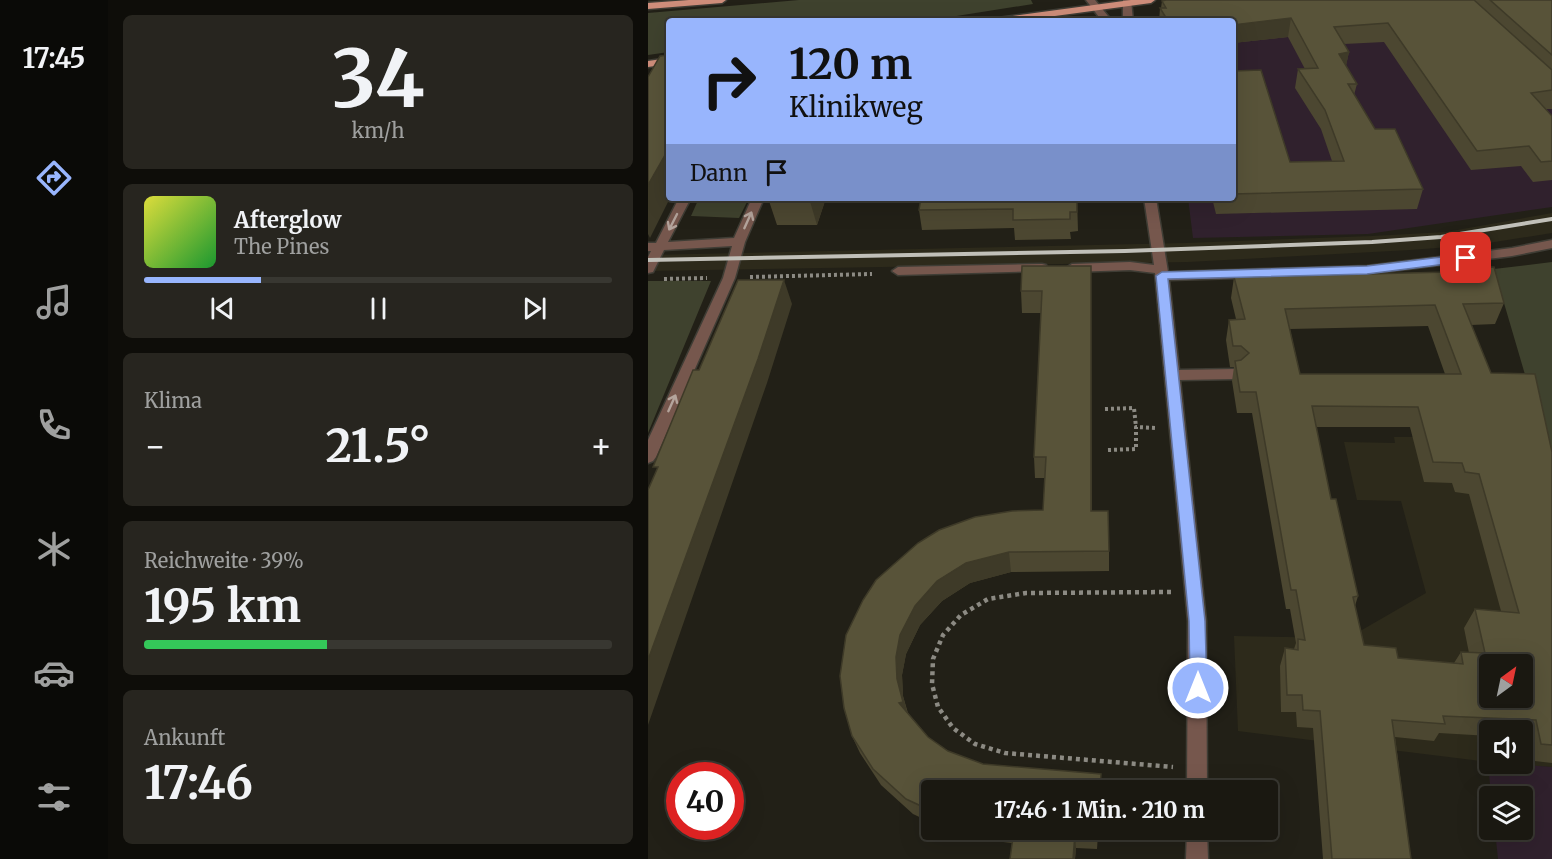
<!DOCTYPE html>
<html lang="de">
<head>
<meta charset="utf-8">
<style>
	:root { --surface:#1a1811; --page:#27251f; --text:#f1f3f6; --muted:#9fa09f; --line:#383731; --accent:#98b5fd }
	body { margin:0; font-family:Merriweather,serif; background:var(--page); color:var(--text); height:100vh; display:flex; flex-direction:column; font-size:22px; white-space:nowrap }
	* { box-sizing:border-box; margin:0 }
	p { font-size:20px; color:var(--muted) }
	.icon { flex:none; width:33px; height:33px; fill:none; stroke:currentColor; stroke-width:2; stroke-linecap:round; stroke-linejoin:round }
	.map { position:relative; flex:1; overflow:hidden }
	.drawer { display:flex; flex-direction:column; gap:15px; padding:15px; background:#0e0d09; width:540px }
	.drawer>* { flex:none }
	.hud { position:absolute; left:18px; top:18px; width:570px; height:183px; border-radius:6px; box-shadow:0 6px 24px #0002,0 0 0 2px var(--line); background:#98b5fd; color:#111; overflow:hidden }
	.needle { width:39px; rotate:33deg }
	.fabs { position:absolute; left:831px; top:654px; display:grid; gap:12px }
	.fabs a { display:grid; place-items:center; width:54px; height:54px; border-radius:6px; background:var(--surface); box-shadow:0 6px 24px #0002,0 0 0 2px var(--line); font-size:30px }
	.speed { position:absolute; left:18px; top:762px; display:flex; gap:12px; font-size:30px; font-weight:700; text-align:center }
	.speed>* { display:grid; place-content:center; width:78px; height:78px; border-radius:50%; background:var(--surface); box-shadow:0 6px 24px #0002,0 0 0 2px var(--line); line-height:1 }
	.speed .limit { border:9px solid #d22; background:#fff; color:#111 }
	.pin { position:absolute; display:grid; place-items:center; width:51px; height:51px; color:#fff; margin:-26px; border-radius:12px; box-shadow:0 3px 9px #0006 }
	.me { position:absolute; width:66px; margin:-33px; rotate:0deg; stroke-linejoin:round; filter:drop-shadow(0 0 4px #0008) }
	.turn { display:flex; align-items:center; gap:21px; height:126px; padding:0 24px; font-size:27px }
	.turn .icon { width:78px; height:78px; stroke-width:2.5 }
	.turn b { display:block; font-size:42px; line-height:51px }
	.then { display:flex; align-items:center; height:57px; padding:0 24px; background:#0003; gap:12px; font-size:22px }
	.big { font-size:45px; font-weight:700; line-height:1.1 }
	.drawer .widget { flex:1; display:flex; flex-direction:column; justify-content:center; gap:9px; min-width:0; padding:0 21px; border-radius:9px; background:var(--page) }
	.drawer .dial { align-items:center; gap:0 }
	.dial b { font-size:78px; line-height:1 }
	.song { display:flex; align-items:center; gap:18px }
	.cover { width:72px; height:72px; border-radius:9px; background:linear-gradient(135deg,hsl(60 70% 55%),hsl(130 70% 35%)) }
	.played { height:6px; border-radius:3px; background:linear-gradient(90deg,var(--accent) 25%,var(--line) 25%) }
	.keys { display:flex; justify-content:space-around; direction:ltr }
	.heat { display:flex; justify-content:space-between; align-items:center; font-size:33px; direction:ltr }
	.charge { height:9px; border-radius:4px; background:linear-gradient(90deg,#34c759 39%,var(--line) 0) }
	.trip { position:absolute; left:273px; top:780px; width:357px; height:60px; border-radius:6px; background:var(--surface); box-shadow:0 6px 24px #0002,0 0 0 2px var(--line); font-weight:700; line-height:60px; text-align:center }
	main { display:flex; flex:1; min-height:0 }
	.tabs { display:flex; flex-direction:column; width:108px; justify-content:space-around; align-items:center; background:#0a0a07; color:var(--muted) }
	.tabs .icon { width:42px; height:42px }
	.tabs .current { color:var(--accent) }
	.tabs b { font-size:27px; color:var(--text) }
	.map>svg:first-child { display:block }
</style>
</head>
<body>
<main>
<nav class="tabs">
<b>17:45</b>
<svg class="icon current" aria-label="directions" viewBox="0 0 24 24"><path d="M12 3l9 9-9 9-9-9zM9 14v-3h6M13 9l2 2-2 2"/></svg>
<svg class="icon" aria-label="music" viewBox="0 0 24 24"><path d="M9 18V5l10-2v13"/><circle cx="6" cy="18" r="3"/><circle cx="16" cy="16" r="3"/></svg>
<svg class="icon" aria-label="phone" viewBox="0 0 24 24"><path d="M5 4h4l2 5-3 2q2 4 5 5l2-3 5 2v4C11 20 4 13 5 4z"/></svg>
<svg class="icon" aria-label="climate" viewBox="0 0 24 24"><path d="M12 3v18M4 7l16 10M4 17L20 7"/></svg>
<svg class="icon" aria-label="car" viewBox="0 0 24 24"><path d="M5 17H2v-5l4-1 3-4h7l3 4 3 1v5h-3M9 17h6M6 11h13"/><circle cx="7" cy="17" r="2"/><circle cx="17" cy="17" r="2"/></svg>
<svg class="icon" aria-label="filters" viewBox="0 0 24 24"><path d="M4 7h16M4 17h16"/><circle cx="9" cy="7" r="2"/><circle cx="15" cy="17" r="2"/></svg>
</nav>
<section class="drawer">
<div class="widget dial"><b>34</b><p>km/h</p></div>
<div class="widget">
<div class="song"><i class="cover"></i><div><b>Afterglow</b><p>The Pines</p></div></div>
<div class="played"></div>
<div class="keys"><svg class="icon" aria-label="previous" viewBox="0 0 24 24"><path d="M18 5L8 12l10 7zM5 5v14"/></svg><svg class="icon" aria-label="pause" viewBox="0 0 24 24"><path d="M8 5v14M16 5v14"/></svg><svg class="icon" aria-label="next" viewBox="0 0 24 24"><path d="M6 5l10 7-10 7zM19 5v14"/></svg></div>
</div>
<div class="widget"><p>Klima</p>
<div class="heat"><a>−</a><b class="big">21.5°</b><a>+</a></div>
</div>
<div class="widget"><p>Reichweite · 39%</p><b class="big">195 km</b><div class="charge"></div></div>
<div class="widget"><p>Ankunft</p><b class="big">17:46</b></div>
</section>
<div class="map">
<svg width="904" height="859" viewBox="0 0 904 859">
	<rect width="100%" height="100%" fill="#222017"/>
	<path fill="#2d2a1b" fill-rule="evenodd" d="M904 213V233L828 245 762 250 540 262 0 271V255L538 243 724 236 798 232Z
		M746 437H785L904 520V767L855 764H874V730H842L841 762 590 731 586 636 700 638 778 593 753 501 709 500 696 442 747 443ZM842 664H874V698H842Z"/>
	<path fill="#30212d" d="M661 0 904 93V207L720 234 545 238 540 198H585V21H509L518 17Z
		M840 762 904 767V859H850L847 830H874V796H843Z"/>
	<path fill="#3f422e" d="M151 0H383L385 4 277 21H21V52L0 55V13Z
		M51 198H101L91 218 43 216Z
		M904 262V507L883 395 846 269Z
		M0 281H63L0 433Z"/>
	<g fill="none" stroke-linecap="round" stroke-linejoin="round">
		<defs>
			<path id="minor" d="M438 0H447L464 21H454Z
				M475 0H483L485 21H475Z
				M31 198H43L20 242 86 238 104 198H116L97 242 87 278 8 457 5 461 0 463V440L75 278 84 246 16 250 5 272 0 273V257L3 251H0V243H8Z
				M496 198H508L520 272 719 266 864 248 904 240V248L864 256 719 274 521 280 531 370 588 369 595 374 588 379 532 380 558 621 559 790H539L540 621 507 273 482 270 424 272 418 268 424 264 482 262 506 265Z
				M394 264 398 265 400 268 398 271 250 275 244 271 250 267Z
				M539 830H559L560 859H538Z"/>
			<path id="major" d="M41 0H78L74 3 0 9V3Z
				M483 0H507L503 3 370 21H345L350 18Z
				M21 58V64L0 67V61Z"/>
		</defs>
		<use href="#minor" stroke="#3f3d35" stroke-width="3"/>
		<use href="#major" stroke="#3f3d35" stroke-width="3"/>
		<path stroke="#8c8a83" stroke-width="4" stroke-dasharray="3 3" stroke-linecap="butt" d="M102 277 224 274
			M16 279 59 278
			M457 409 486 408 488 427
			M460 450 488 449V427L508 428"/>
		<path stroke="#8c8a83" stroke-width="4.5" stroke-dasharray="4 4" stroke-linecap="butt" d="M523 592 378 593 340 599 313 615 295 635 285 659 284 684 290 707 305 728 327 744 357 753 525 767"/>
		<use href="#minor" fill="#76574d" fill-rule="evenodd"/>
		<use href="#major" fill="#ce8d7a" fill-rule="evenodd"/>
		<path stroke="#c1c0b9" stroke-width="4" d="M0 260 477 251 724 242 793 237 904 219"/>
	</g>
	<path fill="#4c4731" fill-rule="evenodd" d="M518 0H904V109H898L904 116V180L885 182 873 166 823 170 736 42 696 44 701 52 698 65 709 84 706 95 727 129 775 189 769 209 568 214 564 198H585V71L642 162 684 161 673 129 647 88 650 69H657L640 37 585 43V21H511L512 8H513L514 1Z
		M120 198H178L169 225H129Z
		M429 198 430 231 422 232 423 239 367 240 366 228 274 230 271 210Z
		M443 266 444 511 461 551V571L363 572 322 583 294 601 272 625 258 654 254 675 255 696 260 713 280 737 300 751 335 764 453 774V790H284V823L265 814 233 785 212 753 204 736 192 676 395 510 397 478H387L386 457 393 313H374L373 291Z
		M799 268 856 303 847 324 823 325 843 373 904 452V763L878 760 874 741V730H842V736L791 733 786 741 747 737 763 859H675L665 728 649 727 648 712H633L632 666 637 648 646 649 648 643 642 609H638L604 413H589L584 381 586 367H582L578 340 581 320 588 319 583 298 586 277 797 272ZM780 326 797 374H652L642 329ZM668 427H762L776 482 804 483 807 492 821 494 853 611 827 609 816 628 821 653 813 652 806 663 750 658 716 645 707 606 710 596 683 499Z
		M298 830H450L449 849 428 848 427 859H362L364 843 328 839 306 833Z"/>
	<path fill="#3e3a28" d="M643 18 640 37 585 43V25Z
		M701 52 697 71 691 54Z
		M21 148V198H22L2 238 0 234V185Z
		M161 198H178L169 225Z
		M136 280 144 304 119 383 0 725V660Z
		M361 552 363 572 322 583 294 601 272 625 258 654 254 675 255 696 261 719 251 703 249 679 248 657 252 635 267 606 289 581 318 563Z
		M449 830H450L449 849Z
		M427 834 428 848 427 859H425Z"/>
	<path fill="#585339" stroke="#3e3a28" stroke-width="1.5" fill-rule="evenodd" d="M518 0H826L904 70V90L883 93 904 116V161L893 162 881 146 829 151 740 23 686 27 701 52 691 54 709 84H700L727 129H747L775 189 585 194V71L613 70 642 162 696 161 677 110 650 69 670 68 643 18 585 25V21H520L512 8H518L514 1Z
		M842 0H904V55Z
		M21 55V148L0 185V77L12 56Z
		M273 198H429V212H422V219L365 220V209L271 210Z
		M374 266H443V511H460L461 551 361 552 318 563 289 581 267 606 252 635 248 657 249 679 255 702 251 703 280 737 300 751 335 764 453 774 452 790H284V811L258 799 225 769 204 736 196 708 192 676 198 635 215 600 228 580 270 543 291 530 327 517 364 511 395 510 398 457H386L394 291H373Z
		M846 267 856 303 815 304 843 373 887 374 904 452V745L893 744 888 720 795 716 797 724 744 720 763 859H684L672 711 655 710 654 695H639L637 648 650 650V639L657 640 648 590H643L608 392H592L587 361 593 360 601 353 593 346H585L581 320 597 319 586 277 801 272 799 268ZM787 305 813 374H652L637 309ZM664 406 770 407 785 462 814 463 817 472 831 474 871 613 827 609 837 653 813 652 815 664 750 658 748 648 716 645 705 597 710 596 688 499H683ZM842 664H874V698H842Z
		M90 280H136L110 359 0 660V490L10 467H5L45 370H51Z
		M366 830H449V835L427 834 425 859H362Z"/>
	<defs><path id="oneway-shaft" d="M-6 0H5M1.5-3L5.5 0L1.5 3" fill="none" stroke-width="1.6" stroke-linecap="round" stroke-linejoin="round" transform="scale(1.5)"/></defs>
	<g stroke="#b4a49c">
		<use href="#oneway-shaft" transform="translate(100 220) rotate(-66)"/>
		<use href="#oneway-shaft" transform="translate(25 222) rotate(117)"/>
		<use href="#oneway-shaft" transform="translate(24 403) rotate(-66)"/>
	</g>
	<path fill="#98b5fd" stroke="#6376a4" stroke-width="1.5" d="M818 254 824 258 822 261 719 274 520 279 557 621 559 688 556 693 550 696 544 693 542 688 541 621 508 276 514 272 719 266Z"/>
</svg>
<div class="fabs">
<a><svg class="needle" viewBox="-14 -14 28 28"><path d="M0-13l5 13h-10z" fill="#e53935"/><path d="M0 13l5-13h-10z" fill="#9fa09f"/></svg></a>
<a><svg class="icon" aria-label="sound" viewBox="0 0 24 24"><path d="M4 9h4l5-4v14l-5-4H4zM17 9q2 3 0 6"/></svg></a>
<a><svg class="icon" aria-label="layers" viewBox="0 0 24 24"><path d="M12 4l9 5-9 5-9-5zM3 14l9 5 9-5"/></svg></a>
</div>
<div class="speed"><div class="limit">40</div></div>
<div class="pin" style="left:818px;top:258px;background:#d93025"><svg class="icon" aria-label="arrive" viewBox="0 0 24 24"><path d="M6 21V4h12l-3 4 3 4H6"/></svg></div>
<svg class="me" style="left:550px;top:688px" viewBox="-20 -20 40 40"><circle r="17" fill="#98b5fd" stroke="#fff" stroke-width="3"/><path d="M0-11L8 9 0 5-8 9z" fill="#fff"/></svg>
<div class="trip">17:46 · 1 Min. · 210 m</div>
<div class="hud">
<div class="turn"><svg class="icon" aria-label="right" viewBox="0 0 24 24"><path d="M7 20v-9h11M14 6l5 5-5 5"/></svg><div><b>120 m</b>Klinikweg</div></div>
<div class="then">Dann<svg class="icon" aria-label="arrive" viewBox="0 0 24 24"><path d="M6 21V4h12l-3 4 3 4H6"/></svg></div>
</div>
</div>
</main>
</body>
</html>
